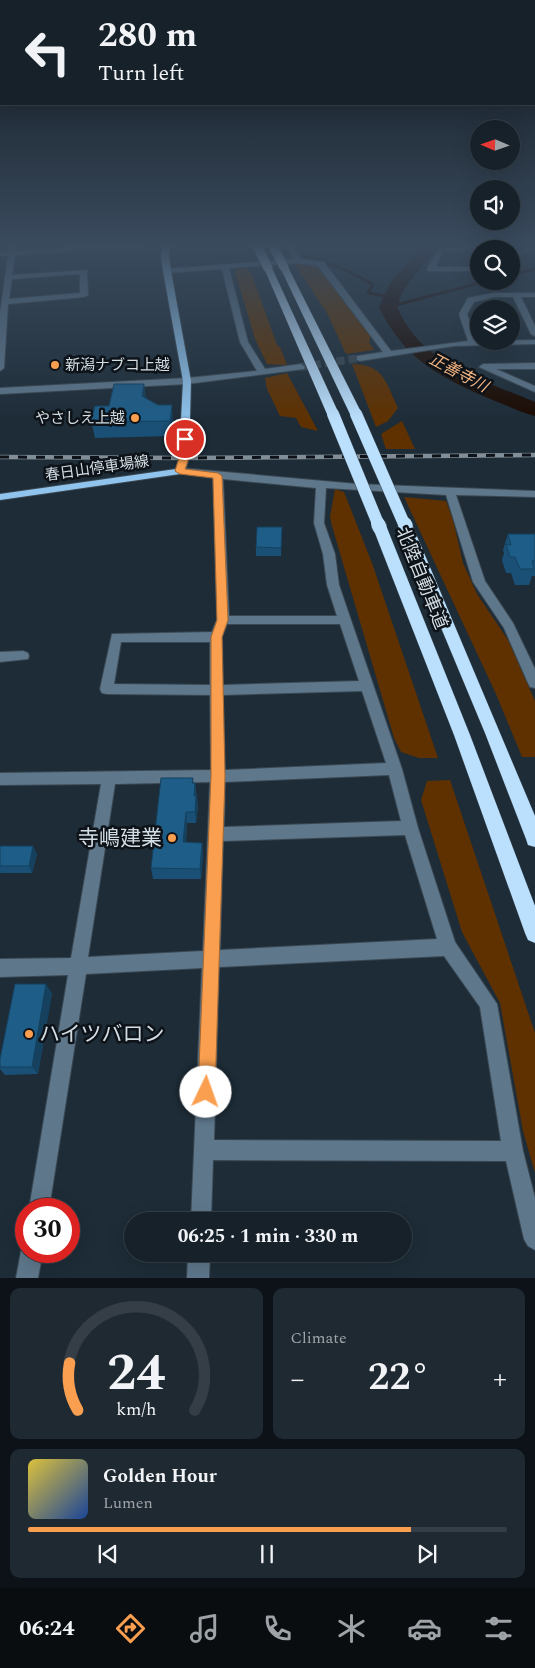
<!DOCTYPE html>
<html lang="en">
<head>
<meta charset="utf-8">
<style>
	:root { --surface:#162129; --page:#1f2931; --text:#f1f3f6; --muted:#9ea3a8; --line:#353e46; --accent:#fa9f4f }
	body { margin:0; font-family:Spectral,"Noto Sans JP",serif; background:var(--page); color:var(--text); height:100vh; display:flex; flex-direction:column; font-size:19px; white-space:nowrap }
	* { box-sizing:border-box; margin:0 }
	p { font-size:16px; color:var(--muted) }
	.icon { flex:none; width:28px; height:28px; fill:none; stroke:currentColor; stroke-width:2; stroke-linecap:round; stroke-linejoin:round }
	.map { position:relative; height:1278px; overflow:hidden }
	.side { display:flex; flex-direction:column; gap:10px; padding:10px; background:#0c1217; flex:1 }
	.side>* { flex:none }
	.hud { position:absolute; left:0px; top:0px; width:535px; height:105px; box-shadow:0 5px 20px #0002,0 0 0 1px var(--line); background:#162129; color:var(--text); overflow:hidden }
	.needle { width:32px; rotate:272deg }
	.fabs { position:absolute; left:470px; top:120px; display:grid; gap:10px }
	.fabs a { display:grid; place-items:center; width:50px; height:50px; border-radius:50%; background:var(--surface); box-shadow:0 5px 20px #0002,0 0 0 1px var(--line); font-size:25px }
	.speed { position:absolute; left:15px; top:1198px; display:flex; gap:10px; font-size:25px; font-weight:700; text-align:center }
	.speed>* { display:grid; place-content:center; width:65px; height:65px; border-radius:50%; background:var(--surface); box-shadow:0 5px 20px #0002,0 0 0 1px var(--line); line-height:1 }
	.speed .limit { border:8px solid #d22; background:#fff; color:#111 }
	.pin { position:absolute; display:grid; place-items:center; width:42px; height:42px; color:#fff; margin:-21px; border:2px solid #fff; border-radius:50%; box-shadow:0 1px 5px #0007 }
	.me { position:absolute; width:55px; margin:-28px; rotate:3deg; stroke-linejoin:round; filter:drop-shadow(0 0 4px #0008) }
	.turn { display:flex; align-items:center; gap:18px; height:105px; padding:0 15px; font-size:22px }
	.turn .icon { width:65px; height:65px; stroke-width:2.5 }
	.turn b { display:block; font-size:35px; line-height:42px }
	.big { font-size:38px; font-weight:700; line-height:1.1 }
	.side .widget { flex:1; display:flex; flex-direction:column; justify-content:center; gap:8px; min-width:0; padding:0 18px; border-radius:10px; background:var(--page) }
	.side .dial { align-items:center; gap:0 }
	.dial svg { height:130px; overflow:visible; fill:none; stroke:var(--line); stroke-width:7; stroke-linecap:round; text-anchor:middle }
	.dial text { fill:var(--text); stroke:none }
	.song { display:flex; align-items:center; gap:15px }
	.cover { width:60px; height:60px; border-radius:8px; background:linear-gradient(135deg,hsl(50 70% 55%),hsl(220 70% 35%)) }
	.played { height:5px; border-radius:2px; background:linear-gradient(90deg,var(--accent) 80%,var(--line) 80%) }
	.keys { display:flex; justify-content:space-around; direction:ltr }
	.heat { display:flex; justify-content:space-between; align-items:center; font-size:28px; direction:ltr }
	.side .tiles { flex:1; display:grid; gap:10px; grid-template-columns:1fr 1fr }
	.widget:last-child { grid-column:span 2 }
	.trip { position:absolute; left:124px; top:1212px; width:288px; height:50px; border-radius:25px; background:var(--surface); box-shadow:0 5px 20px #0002,0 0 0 1px var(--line); font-weight:700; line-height:50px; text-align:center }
	.menu { display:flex; height:80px; justify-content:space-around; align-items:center; background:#090d10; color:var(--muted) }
	.menu .icon { width:35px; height:35px }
	.menu .current { color:var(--accent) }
	.menu b { font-size:22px; color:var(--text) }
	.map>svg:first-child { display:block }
</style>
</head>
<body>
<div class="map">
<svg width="535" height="1278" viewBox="0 0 535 1278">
	<rect width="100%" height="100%" fill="#1d2c37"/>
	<path fill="#5f3100" d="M304 263 319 267 371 335 369 342 374 350 346 354 327 313 294 264Z
		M245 268 251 272 277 345 280 347 287 365 267 364 255 339 235 272 238 269Z
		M352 364C384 364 386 383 398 408L388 421 376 427Z
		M287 373 318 431 301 427 296 418 280 416 267 389 265 378Z
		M402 421 415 449H386L381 434Z
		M335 489 344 492 372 563 438 758H419L401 752 394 738 332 526 330 517Z
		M404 497 446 501 453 520 463 563 477 594 508 640 535 701V757H522L496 694Z
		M450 780 535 1033V1173L523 1131 500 1003 462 932 421 800 427 781Z"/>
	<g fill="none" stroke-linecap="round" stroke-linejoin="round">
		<path stroke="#1b0a01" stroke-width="3" d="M241 244C288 253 333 258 373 285L368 293 391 297
			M511 275 535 269
			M388 307 487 281"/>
		<path fill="#1b0a01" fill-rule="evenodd" d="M414 244H430L432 254C418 274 404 282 397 307 401 315 405 323 410 330 439 369 493 384 535 402V416C519 412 504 404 488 398 438 376 404 359 379 307L389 285 416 253Z"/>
		<path stroke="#384751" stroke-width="8" stroke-dasharray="8 4" stroke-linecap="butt" d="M301 367 360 358"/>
		<defs>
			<path id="minor" d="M10 244H16L15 251 115 244H150L147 246 15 255 12 275 87 270 88 295 84 297 8 304 4 368 0 371V313L8 256H0V252L8 251ZM80 274V293L9 299 12 279Z
				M284 244H291L301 259 324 262 391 351 468 341 459 314 468 298 494 293H535V297H521L535 326V336L531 334 513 297H494L474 302 467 314 476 341 535 340V344L454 346 360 361 357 360V356L383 352 318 266 299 263 229 268 248 342 265 369 301 364 305 367 304 369 187 384 0 394V388L187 378 257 371 240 342 222 269 167 273 163 271 167 269 294 259Z
				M462 244H468L470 251H443L436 267H471L479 265V269L471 271H428L427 269 439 248H463Z
				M532 247 534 248V250L511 258V254Z
				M535 363V369H496L535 386V392L479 367 483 364Z
				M180 468 357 484 535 491V497L456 495 485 581 513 623 535 669V688L530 687 528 683 504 628 473 582 446 495 326 488 324 523 335 554 339 585 402 769 418 828 455 942 497 1004 523 1151 535 1198V1250L528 1246 524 1239 506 1161 213 1160 211 1221H191L202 968 86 974 49 1209H29L68 975 0 977V959L71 958 101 784 0 785V773L211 770 210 695 107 694 102 693 100 689 112 634 212 632 217 620 213 478 176 473 175 471ZM223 479 316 488 314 523 323 554 327 585 337 616H229ZM227 624H340L359 681 223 685 222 637ZM121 642H210V685L114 684ZM362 691 386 763 225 770 223 695ZM389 775 401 821 224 827 225 782ZM210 782 203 951 88 957 115 784ZM405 835 437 939 220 950 223 841ZM444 956 480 1007 501 1141 214 1140 219 967Z
				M23 651 28 653 29 656 28 659 0 662V652Z
				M26 1243V1251H43L38 1278H16L21 1251Z
				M188 1254H210L209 1278H187Z"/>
			<path id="major" d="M164 244H170L169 256 171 271 191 381 189 458 185 471 180 474 0 500V494L176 469 179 458 183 381 163 271 161 256Z"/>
			<path id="highway" d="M284 264 288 267 362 414 360 416H352L350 414 280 267Z
				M268 265 272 268 339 414 337 416H329L327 414 264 268Z
				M406 523 413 527 535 816V847L528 845 526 839 485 733 399 527Z
				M380 524 387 528 470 735 535 906V943L528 940 525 933 454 735 373 528Z"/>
		</defs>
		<use href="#minor" stroke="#3a4853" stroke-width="2"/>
		<use href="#major" stroke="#3a4853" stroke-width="2"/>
		<use href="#highway" stroke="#3a4853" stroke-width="1"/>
		<use href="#minor" fill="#5e778b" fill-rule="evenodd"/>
		<use href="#major" fill="#90c4ed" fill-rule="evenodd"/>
		<use href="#highway" fill="#bbe0fe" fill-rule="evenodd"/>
		<defs>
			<path id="rail" d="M0 457 184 458 535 455"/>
		</defs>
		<use href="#rail" stroke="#828e97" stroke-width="4.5"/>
		<use href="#rail" stroke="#0d1318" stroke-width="3" stroke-dasharray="9" stroke-linecap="butt"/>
		<defs>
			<path id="highway-bridge-far2" d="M256 244 268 268
				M272 244 284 267"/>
			<path id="highway-bridge-far1" d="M333 414 379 526
				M356 414 405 526"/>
			<path id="highway-bridge" d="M378 524 380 528
				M405 524 406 527"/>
		</defs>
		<use href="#highway-bridge-far2" stroke="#3a4853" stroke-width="10" stroke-linecap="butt"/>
		<use href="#highway-bridge-far1" stroke="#3a4853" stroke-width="13" stroke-linecap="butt"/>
		<use href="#highway-bridge" stroke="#3a4853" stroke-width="16" stroke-linecap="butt"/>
		<use href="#highway-bridge-far2" stroke="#bbe0fe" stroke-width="9"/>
		<use href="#highway-bridge-far1" stroke="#bbe0fe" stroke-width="12"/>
		<use href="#highway-bridge" stroke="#bbe0fe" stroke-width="14"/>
	</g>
	<path fill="#1a5075" d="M144 384 145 398 173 420 171 436 95 438 91 420 109 406Z
		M282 527 281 556H256V547Z
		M508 534H535V576H532L529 585H515L511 573H506L502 560 504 553 503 550Z
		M194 783H195L198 807 196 823H187L186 842 202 843 203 853 201 879H153L151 868Z
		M0 846 37 854 32 873H0Z
		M52 993 38 1074 5 1075 0 1069V1059Z"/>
	<path fill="#15415f" d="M144 384 146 399 142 396Z
		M172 405 173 420 171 436 170 421Z
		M193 778 194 789 195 783 196 795V804V796L198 807 196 823 192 783Z
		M186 812 187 823 185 853 183 842Z
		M202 843 203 853 201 879 200 869Z
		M33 846 37 854 32 873 29 866Z
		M46 984 52 993 38 1074 32 1067Z"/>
	<path fill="#1e5d88" stroke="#15415f" d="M114 384H144L142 396 158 405H172L170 421 92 422 91 420 95 406H109Z
		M257 527H282L281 548 256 547Z
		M508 534H535V561H532L534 569H520L515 557H510L506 544 511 545Z
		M161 778H193L192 783H195L194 796H196L195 812H186L183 842 202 843 200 869 151 868Z
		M0 846H33L29 866H0Z
		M15 984H46L32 1067H0V1059Z"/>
	<linearGradient id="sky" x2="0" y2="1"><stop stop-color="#10181e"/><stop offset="0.58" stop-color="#3a4b5e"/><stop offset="1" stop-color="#3a4b5e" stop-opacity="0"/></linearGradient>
	<rect width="535" height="423" fill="url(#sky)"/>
	<path fill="#fa9f4f" stroke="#a26733" d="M185 436 189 439V458L185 469 218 473 222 476 228 620 222 637 225 776 215 1092 212 1098 206 1101 200 1098 198 1092 211 776V637L217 620 213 478 180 474 175 471 179 458 180 439Z"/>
	<g fill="#fa9f4f" stroke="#0d1318" stroke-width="2">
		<circle cx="55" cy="365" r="5"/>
		<circle cx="135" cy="418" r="5"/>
		<circle cx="172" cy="838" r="5"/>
		<circle cx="29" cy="1034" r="5"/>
	</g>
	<g text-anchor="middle" stroke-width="5" stroke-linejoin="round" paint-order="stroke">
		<g font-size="15" fill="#d3dde4" stroke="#0d1318" text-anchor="start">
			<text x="65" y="370">新潟ナブコ上越</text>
			<text x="125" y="423" text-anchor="end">やさしえ上越</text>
		</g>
		<g font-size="15" fill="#d3dde4" stroke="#0d1318">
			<text transform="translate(97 468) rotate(-8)" y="5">春日山停車場線</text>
		</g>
		<g font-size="16" font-style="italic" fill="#f5b582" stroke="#0d1318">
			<text transform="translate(459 372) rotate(28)" y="6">正善寺川</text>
		</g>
		<g font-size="18" fill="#d3dde4" stroke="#0d1318">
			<text transform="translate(422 578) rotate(68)" y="6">北陸自動車道</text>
		</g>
		<g font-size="21" fill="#d3dde4" stroke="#0d1318" text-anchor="end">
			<text x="162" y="845">寺嶋建業</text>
			<text x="39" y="1041" text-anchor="start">ハイツバロン</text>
		</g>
	</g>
</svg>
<div class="fabs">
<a><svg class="needle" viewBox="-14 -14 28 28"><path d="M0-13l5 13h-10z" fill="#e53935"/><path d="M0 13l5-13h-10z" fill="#9ea3a8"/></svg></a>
<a><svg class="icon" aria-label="sound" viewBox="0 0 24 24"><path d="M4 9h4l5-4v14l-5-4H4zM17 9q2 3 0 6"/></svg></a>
<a><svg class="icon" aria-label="search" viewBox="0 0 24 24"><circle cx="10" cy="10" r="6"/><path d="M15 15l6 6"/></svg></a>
<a><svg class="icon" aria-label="layers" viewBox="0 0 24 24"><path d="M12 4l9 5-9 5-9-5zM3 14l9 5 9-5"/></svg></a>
</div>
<div class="speed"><div class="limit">30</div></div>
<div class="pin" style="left:185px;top:439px;background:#d93025"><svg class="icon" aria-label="arrive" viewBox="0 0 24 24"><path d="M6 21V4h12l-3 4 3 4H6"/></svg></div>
<svg class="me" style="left:206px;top:1092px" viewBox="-20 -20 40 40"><circle r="19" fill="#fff"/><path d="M0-13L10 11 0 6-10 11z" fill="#fa9f4f"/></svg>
<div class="trip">06:25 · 1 min · 330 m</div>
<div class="hud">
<div class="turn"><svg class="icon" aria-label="left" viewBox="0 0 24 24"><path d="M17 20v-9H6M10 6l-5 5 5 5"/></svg><div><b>280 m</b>Turn left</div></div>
</div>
</div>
<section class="side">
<div class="tiles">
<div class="widget dial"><svg viewBox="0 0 100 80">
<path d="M14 69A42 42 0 1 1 86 69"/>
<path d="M14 69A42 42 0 0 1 9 40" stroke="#fa9f4f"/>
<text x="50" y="56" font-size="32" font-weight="700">24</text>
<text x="50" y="72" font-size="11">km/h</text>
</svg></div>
<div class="widget"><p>Climate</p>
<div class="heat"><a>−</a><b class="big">22°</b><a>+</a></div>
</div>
<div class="widget">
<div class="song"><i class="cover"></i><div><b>Golden Hour</b><p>Lumen</p></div></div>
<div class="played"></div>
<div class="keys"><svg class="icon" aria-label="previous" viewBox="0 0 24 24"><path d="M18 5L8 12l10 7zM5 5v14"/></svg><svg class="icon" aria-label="pause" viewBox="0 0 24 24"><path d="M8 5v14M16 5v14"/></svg><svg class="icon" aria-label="next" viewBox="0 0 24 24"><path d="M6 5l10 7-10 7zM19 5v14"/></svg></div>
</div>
</div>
</section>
<nav class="menu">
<b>06:24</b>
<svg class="icon current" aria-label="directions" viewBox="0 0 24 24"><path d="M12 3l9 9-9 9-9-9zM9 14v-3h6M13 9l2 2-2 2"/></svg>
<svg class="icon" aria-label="music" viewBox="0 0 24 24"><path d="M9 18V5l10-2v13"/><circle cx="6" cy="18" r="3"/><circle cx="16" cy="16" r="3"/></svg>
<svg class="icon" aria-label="phone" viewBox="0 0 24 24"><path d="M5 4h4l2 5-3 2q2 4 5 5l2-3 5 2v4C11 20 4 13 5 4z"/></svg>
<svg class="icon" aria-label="climate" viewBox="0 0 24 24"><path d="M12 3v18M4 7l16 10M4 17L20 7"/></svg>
<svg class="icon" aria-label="car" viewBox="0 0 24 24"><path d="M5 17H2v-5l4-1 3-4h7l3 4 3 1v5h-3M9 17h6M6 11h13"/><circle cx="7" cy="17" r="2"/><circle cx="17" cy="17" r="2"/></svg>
<svg class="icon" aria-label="filters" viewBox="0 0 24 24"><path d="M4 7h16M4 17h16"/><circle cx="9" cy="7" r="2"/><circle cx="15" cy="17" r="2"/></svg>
</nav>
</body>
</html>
